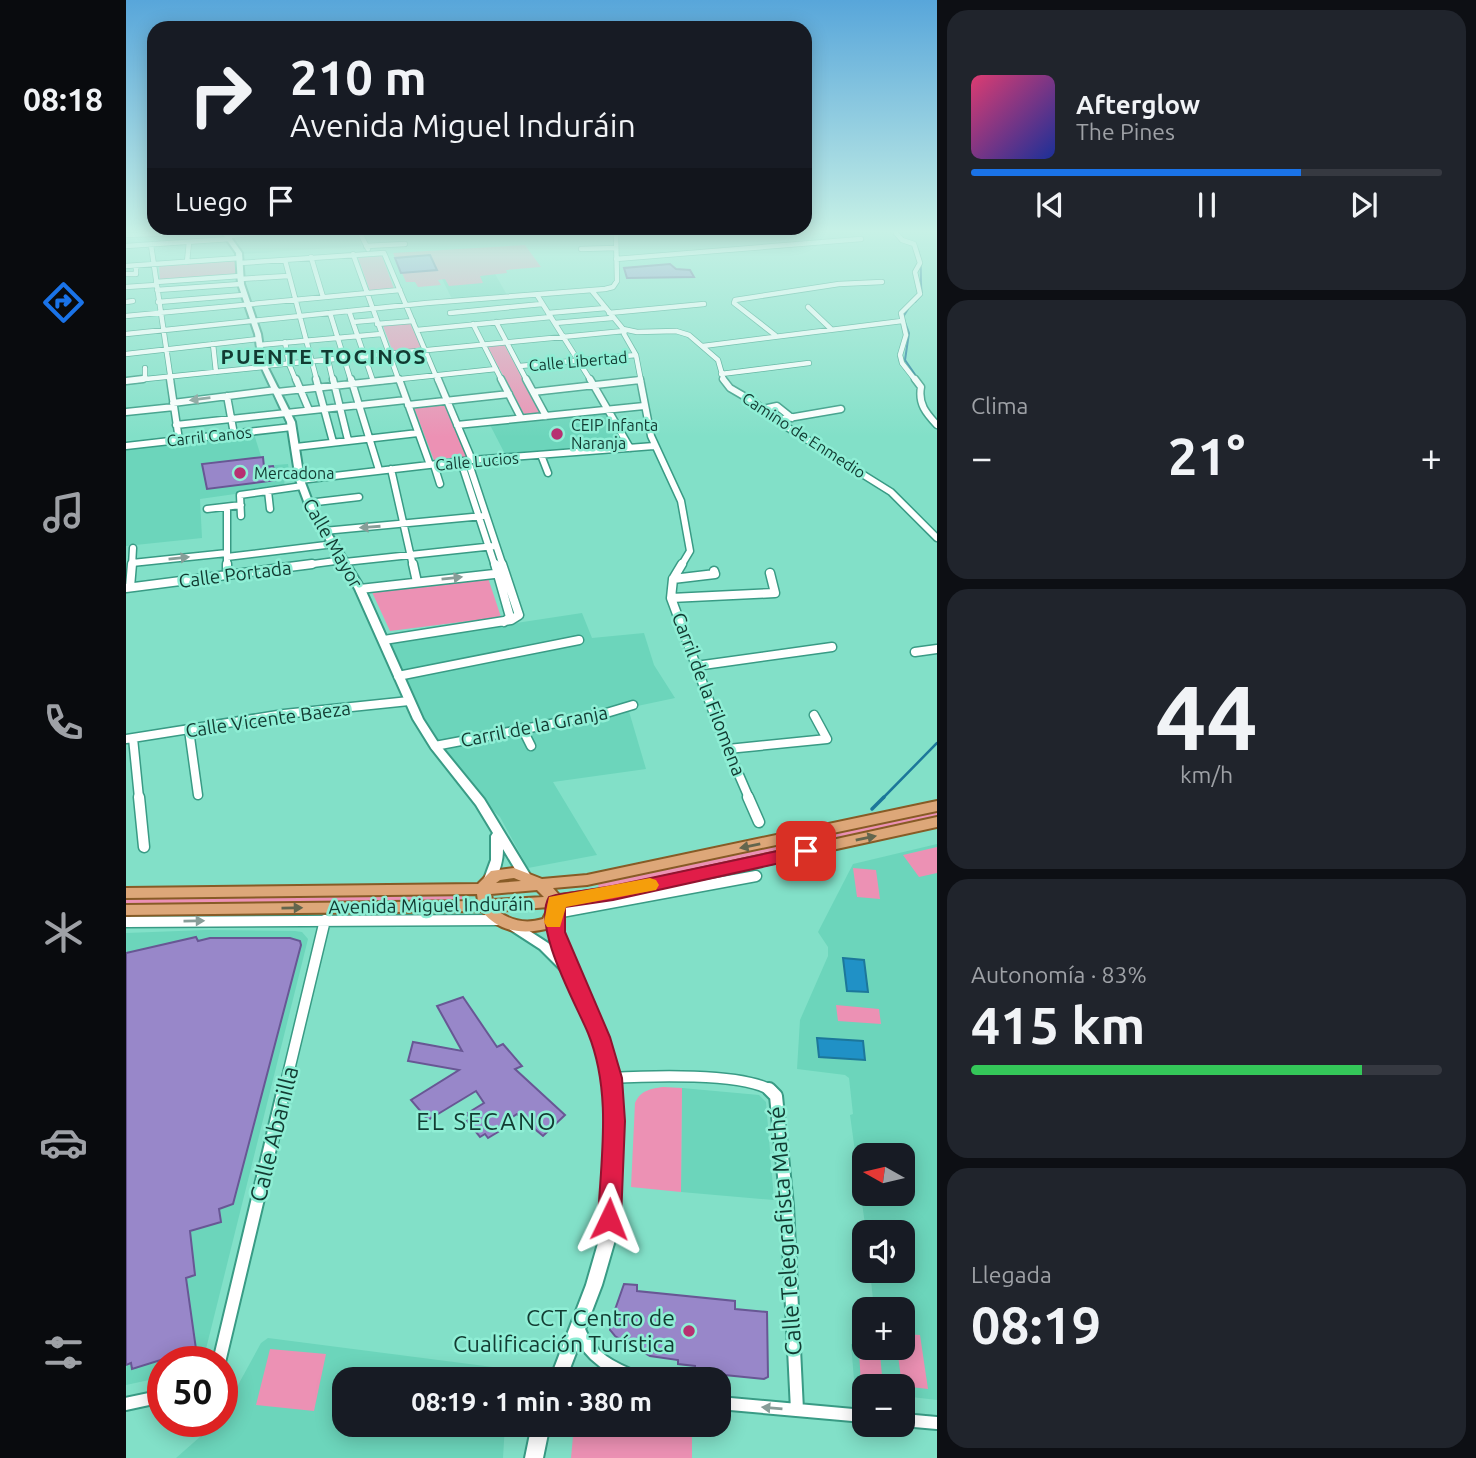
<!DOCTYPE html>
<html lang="es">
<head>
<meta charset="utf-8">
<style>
	:root { --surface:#171b24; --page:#20242c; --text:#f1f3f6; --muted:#9ea1a6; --line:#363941; --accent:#1a73e8 }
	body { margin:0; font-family:Ubuntu,sans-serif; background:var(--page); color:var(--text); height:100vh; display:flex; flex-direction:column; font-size:26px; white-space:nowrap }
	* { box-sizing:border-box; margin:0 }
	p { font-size:23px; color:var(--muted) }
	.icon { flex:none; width:38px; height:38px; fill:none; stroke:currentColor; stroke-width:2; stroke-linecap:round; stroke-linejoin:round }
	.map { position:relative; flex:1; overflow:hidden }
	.sheet { display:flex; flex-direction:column; gap:10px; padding:10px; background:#0d0f14; width:539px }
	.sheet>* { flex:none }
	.hud { position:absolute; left:21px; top:21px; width:665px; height:214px; border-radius:21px; box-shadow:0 4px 18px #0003; background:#171b24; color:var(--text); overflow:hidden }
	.needle { width:46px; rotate:278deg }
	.buttons { position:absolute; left:726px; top:1143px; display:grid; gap:14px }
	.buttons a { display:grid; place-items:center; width:63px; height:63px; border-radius:14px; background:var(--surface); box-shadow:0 4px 18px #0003; font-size:35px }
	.speed { position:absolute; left:21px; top:1346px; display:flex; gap:14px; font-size:35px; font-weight:700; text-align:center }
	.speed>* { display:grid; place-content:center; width:91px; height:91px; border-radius:50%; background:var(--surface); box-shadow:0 4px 18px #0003; line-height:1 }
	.speed .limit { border:10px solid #d22; background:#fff; color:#111 }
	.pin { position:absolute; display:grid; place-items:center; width:60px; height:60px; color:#fff; margin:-30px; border-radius:14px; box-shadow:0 4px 10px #0006 }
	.me { position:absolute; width:77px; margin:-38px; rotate:2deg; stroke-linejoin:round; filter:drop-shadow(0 0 5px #0008) }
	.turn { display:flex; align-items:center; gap:24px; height:147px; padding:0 28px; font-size:32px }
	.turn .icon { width:91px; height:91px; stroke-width:2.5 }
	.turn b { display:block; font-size:49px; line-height:60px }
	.then { display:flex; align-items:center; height:66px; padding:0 28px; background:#0003; gap:14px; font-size:26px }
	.big { font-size:52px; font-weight:600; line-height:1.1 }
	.sheet .tile { flex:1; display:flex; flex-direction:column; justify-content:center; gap:10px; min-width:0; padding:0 24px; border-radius:21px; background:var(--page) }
	.sheet .dial { align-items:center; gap:0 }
	.dial b { font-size:91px; line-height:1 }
	.song { display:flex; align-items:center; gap:21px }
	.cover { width:84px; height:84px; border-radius:10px; background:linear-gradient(135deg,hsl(340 70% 55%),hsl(230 70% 35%)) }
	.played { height:7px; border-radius:4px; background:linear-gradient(90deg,var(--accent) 70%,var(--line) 70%) }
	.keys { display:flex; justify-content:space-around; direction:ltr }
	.heat { display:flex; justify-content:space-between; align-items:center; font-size:38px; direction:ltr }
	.charge { height:10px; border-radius:5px; background:linear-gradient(90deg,#34c759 83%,var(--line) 0) }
	.trip { position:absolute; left:206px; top:1367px; width:399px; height:70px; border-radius:21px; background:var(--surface); box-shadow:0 4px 18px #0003; font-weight:600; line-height:70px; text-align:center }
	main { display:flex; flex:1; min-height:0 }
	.menu { display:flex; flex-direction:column; width:126px; justify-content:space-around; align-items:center; background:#090b0e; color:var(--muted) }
	.menu .icon { width:49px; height:49px }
	.menu .active { color:var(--accent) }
	.menu b { font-size:32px; color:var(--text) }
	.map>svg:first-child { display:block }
</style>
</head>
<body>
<main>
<nav class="menu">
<b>08:18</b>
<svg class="icon active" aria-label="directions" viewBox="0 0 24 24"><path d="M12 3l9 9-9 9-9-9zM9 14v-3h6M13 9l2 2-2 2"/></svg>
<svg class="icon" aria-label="music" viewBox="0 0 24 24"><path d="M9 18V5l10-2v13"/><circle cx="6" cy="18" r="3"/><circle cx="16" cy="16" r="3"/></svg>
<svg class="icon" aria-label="phone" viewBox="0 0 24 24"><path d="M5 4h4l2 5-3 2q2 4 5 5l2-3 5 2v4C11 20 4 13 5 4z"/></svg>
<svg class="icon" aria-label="climate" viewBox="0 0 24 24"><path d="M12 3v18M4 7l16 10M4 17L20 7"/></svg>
<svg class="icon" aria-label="car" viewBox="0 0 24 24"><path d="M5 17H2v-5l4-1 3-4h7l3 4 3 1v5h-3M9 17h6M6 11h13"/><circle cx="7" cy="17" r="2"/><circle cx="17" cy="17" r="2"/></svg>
<svg class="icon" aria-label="filters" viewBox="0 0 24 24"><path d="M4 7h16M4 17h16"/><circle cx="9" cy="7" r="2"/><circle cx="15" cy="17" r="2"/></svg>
</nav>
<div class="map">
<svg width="811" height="1458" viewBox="0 0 811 1458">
	<rect width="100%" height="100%" fill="#82e0c8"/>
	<path fill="#6cd5bb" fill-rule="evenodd" d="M145 233H231L235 246 118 254 109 236Z
		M369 274 381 295 326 299 316 279Z
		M479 413 498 444 496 445 379 454 364 425Z
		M128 434 138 466 162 464 164 478 158 479 159 487 74 499 76 538 0 546V448Z
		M456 613 466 638 518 633 528 665 549 698 502 708 520 769 427 782 471 855 402 868 374 817 344 789 309 746 259 643Z
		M811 844V1400L777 1396V1386H738V1392L729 1391 725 1344 738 1345V1348H777V1309H748L744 1271 777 1270V1232H740L724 1115 727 1114 723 1078 719 1075 671 1069 674 1020 702 956V947L692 932 727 864ZM738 1155H777V1194H738Z
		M80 930 169 931 176 932 182 939 77 1361 37 1362V1377L0 1385V933Z
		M556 1088 633 1095 640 1102 648 1200 555 1192Z
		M142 1338 389 1370 388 1379H219V1424L379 1425 377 1458H50L92 1421H96L106 1396 135 1343Z"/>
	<path fill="#ec91b4" d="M399 245 415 267 380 270 381 273 354 276 357 283 323 286 319 279 312 280 315 285 292 287 289 282H280L267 253Z
		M255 253 268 289 244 291 231 255Z
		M111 260V275L34 280 33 266Z
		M284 323 296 349 267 352 257 326Z
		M378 344 416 415 399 416 361 346Z
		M318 402 342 458 309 463 287 405Z
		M362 578 375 617 264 631 245 590Z
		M811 812V817L473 889 472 884Z
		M811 847V873L793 877 777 855Z
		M727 868 750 870 754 899 731 897Z
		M336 896V901L0 904V899Z
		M710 1005 753 1009 755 1024 712 1021Z
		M537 1087 556 1088 555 1192 505 1187 509 1103C515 1090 524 1089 537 1087Z
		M777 1334 794 1335 802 1389 776 1386 771 1348H777Z
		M144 1349 200 1354 188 1411 130 1405Z
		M733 1352 754 1354 757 1386 735 1384Z
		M448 1425H566V1458H445Z"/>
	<path fill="#2091c6" stroke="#1c779a" stroke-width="2" d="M717 958 738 960 742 992 721 991Z
		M691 1038 737 1041 739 1060 693 1057Z"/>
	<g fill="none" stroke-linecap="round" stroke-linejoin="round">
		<path stroke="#1c779a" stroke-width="2" d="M789 302 796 294C793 279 798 258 790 246
			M782 309 777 317 783 333 779 360 790 376"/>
		<path stroke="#1c779a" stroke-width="2.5" d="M757 798 811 743"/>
		<path stroke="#1c779a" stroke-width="3.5" d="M746 809 758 797"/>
	</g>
	<path fill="#9887c9" stroke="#685794" stroke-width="2" d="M304 255 311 270 275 273 269 258Z
		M544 264 550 269 564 270 568 277 501 278 498 268Z
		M137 457 138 467 147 466 151 480 81 489 76 464Z
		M70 937 72 941 84 938H164L174 941 175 945 107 1204 93 1209 95 1222 64 1231 69 1275 60 1278 70 1349 6 1369 5 1363 0 1365V953Z
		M337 997 371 1047 377 1044 396 1066 389 1069 439 1115 417 1136 391 1114 379 1122 382 1126 362 1138 359 1134 354 1137 341 1121 345 1118 340 1114 358 1103 350 1091 302 1120 285 1100 333 1070 282 1061 287 1042 336 1051 311 1006Z
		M498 1284 511 1285V1291L609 1301V1309L641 1312 642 1377 638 1379 569 1372V1366L552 1364V1360L524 1356 489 1336 484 1330V1324Z"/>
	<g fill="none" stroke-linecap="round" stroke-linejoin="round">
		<defs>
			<path id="street-far4" d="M234 233 242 249
				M770 233 776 240 788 244 794 263 789 272 794 294 775 313 780 335 774 355 776 363 790 381
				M0 235 52 233
				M102 236 134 233
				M25 245 45 381
				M0 246 104 239
				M240 246 279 244
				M455 249 490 248
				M227 254 273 381
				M185 257 197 297
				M490 259 735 239
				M159 260 191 381
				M61 262 63 242
				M114 263 258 253 312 381
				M0 266 114 258
				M0 274H10V266
				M114 279 162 276
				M30 282 114 276
				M0 287 30 285
				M31 290 115 284
				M466 291 497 329 511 332 550 331 563 335 592 360 598 381
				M411 295 465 381
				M0 302 7 301
				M32 302 117 295
				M682 307 705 329
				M223 311 247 381
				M204 313 225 381
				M324 313 416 304
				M422 313 480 308
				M483 313 578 304
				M0 316 274 290
				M227 322 250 320
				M370 322 401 381
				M429 323 486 318
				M251 324 287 321
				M347 324 376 381
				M291 330 425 317
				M499 330 498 334 510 355 515 381
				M0 334 301 303 479 289 487 287 491 281 490 233
				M649 335 608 303 609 300 713 284 756 282
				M159 342 163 364 170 381
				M87 344 90 372
				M133 345 255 334
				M577 346 776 321
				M0 354 133 339
				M202 360 207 381
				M137 366 498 331
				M394 366 510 355
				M19 368V379
				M595 374 683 363
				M0 381 137 367
				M256 381 370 369
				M505 381 514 380"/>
			<path id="street-far3" d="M44 379 53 440
				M170 379 183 410
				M190 379 207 442
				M207 379 222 440
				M225 379 253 470
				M273 379 304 465
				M312 379 346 460
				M375 379 395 418
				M400 379 420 416
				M464 379 504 448
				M514 379 525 436 555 501 564 551 555 566
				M597 379 604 388 628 402 656 424 765 492 811 538
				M789 379 795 387C792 404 800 413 811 425
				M0 381 17 379
				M151 392 272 379
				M407 392 514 380
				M101 396 108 434
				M47 403 150 390
				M282 405 383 394
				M637 409 651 406 666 418
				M0 412 48 407
				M651 420 715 409
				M50 425 280 400
				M331 425 518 406
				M0 446 166 427
				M170 447 292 433
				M415 455 422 473
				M342 461 377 566
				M335 462 369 566
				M308 465 314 484
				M265 469 287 566
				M174 480 346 460 528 446
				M142 491 144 509
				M182 503 233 497
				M101 507V566
				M81 509 115 505
				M115 516 114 495 176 486
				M198 531 357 516
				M101 557 208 544
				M219 562 368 546
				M6 563 101 553
				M6 566 7 548
				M172 566 217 560"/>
			<path id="street-far2" d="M101 564V574
				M287 564 291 582
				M369 564 384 617 378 622
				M556 564 547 579 545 598 597 738 623 798
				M547 579 589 574 588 571
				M4 587 6 564
				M0 588 186 564
				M234 589 377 573
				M545 598 649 593 644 573
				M258 640 385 620 393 615 376 564
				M789 652 811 649
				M570 666 706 647
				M272 676 453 640
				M396 728 405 746
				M63 730 72 795
				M7 738 13 798
				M0 739 158 714 283 701
				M309 746 477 714 507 705
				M602 749 701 739 688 715"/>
			<path id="street-far1" d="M13 797 18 847
				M622 797 633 822
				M430 913 630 876
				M0 922 373 920
				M485 1078C520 1076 618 1072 646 1091
				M158 1091 199 920"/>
			<path id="street" d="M643 1089 650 1096 661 1206 671 1410
				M453 1330C463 1358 487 1369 513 1379
				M93 1362 158 1089
				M593 1403 738 1416
				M0 1404 37 1396
				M777 1420 811 1423"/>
			<path id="secondary" d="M96 233H102L116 253 118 284 135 334 139 362 169 422 178 480 187 504 239 589 297 719 313 744 358 799 403 873 405 876 403 879H395L377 849C377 861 374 871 368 882H360L358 879 365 860V836L367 833 350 805 305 748 287 719 229 589 179 504 170 480 161 422 133 362 129 334 112 284 110 253Z
				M428 912 432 914 435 932 449 970 472 1015 488 1060 495 1110 489 1240 476 1285 440 1379H424L460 1285 473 1240 481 1110 474 1060 458 1015 438 973 414 949 380 927 378 924 380 921 384 919 388 921 422 943 429 949C425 937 419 925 424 914Z
				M406 1424H424L417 1458H399Z"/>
			<path id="primary" d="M811 801V811L461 885 427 888 433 895 487 888 811 817V827L487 898 437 905 438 909 427 927C401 935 374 934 356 911L0 915V905L352 901 351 894 0 898V888L352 884 365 871 388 868 416 879 461 875ZM388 878 395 881 370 883 374 880ZM411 890 418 897 366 900 365 894ZM423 907 417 919C400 924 385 921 372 911Z"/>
		</defs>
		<use href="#street-far4" stroke="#399b85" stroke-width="6"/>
		<use href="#street-far3" stroke="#399b85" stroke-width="9"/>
		<use href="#street-far2" stroke="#399b85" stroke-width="11"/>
		<use href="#street-far1" stroke="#399b85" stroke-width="13"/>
		<use href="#street" stroke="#399b85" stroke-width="16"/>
		<use href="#secondary" stroke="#399b85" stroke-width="4"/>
		<use href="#primary" stroke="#875b26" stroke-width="4"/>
		<use href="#street-far4" stroke="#fff" stroke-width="4.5"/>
		<use href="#street-far3" stroke="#fff" stroke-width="6"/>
		<use href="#street-far2" stroke="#fff" stroke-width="8"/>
		<use href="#street-far1" stroke="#fff" stroke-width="10"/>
		<use href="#street" stroke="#fff" stroke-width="12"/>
		<use href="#secondary" fill="#fff" fill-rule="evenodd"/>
		<use href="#primary" fill="#dda779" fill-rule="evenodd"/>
	</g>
	<defs><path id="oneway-solid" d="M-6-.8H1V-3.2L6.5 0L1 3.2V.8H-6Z" transform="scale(1.75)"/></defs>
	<g fill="#889d98">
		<use href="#oneway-solid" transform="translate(74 399) rotate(173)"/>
		<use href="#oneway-solid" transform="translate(244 527) rotate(176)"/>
		<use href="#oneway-solid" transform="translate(53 558) rotate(-6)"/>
		<use href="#oneway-solid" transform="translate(326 578) rotate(-6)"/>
		<use href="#oneway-solid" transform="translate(68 921) rotate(-1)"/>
		<use href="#oneway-solid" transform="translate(646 1408) rotate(-175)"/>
	</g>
	<g fill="#63664e">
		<use href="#oneway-solid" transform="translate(740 838) rotate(-12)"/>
		<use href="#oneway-solid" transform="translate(624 846) rotate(168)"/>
		<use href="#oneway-solid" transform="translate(166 908) rotate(-1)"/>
	</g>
	<linearGradient id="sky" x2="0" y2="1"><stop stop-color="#58a6da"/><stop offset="0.53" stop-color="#c7f1e6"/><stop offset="1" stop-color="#c7f1e6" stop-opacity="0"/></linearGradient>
	<rect width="811" height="437" fill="url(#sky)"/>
	<path fill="#e11d48" stroke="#92132f" stroke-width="2" d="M680 845 686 847 689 851 686 856 487 900 439 907V932L484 1037 496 1078 499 1121 495 1219 492 1227 483 1230 475 1227 472 1219C475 1157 486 1092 462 1033 449 1002 406 927 423 897L430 895 487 886Z"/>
	<path fill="#f59e0b" d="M524 878 530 880 533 885 530 890 440 907 434 927H421L418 922 423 897Z"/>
	<g fill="#b73071" stroke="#8feed5" stroke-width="2.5">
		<circle cx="431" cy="434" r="7"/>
		<circle cx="114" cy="473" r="7"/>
		<circle cx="563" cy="1331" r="7"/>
	</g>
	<g text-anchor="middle" stroke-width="5" stroke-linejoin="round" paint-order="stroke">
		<g font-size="16" fill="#123b32" stroke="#8feed5">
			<text transform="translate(452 361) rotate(-5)" y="6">Calle Libertad</text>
			<text transform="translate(678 435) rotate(33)" y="6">Camino de Enmedio</text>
			<text transform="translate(83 436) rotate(-6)" y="6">Carril Canos</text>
			<text transform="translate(351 461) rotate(-5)" y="6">Calle Lucios</text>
		</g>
		<g font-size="16" fill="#123b32" stroke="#8feed5" text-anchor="start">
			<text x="445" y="431">CEIP Infanta<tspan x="445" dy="18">Naranja</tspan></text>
			<text x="128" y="479">Mercadona</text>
		</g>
		<g font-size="19" fill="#123b32" stroke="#8feed5">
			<text transform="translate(207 543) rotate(60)" y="7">Calle Mayor</text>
			<text transform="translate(109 574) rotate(-7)" y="7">Calle Portada</text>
			<text transform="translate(583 694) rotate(69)" y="7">Carril de la Filomena</text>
			<text transform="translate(142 719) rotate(-8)" y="7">Calle Vicente Baeza</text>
			<text transform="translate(408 726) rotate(-11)" y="7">Carril de la Granja</text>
			<text transform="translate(305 905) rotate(-1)" y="7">Avenida Miguel Induráin</text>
		</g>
		<g font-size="21" font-weight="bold" letter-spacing="2" fill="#123b32" stroke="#8feed5">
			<text x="198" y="364">PUENTE TOCINOS</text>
		</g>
		<g font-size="23" fill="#123b32" stroke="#8feed5">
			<text transform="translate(148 1134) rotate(-76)" y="8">Calle Abanilla</text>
			<text transform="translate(659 1231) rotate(-94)" y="8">Calle Telegrafista Mathé</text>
		</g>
		<g font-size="23" fill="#123b32" stroke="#8feed5" text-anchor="end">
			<text x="549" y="1326">CCT Centro de<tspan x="549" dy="26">Cualificación Turística</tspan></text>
		</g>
		<g font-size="24" letter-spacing="2" fill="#123b32" stroke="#8feed5">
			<text x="361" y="1130">EL SECANO</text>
		</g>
	</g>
</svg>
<div class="buttons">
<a><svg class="needle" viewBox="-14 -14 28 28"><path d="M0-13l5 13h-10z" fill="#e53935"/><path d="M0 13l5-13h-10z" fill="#9ea1a6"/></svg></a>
<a><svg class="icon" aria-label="sound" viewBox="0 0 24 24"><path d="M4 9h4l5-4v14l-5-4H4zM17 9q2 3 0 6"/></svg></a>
<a>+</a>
<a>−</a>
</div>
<div class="speed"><div class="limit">50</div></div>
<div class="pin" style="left:680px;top:851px;background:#d93025"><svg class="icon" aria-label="arrive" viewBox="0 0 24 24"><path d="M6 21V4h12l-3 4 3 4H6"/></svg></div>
<svg class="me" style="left:483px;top:1219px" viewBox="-20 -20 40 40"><path d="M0-17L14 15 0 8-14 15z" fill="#e11d48" stroke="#fff" stroke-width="4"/></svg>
<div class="trip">08:19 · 1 min · 380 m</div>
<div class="hud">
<div class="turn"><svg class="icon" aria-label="right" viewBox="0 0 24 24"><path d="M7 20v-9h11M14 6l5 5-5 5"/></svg><div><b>210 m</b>Avenida Miguel Induráin</div></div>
<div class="then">Luego<svg class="icon" aria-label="arrive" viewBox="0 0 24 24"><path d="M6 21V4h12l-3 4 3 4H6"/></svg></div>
</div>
</div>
<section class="sheet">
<div class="tile">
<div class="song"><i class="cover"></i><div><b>Afterglow</b><p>The Pines</p></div></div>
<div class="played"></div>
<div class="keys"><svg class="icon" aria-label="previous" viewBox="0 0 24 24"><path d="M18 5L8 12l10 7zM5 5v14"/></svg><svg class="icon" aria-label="pause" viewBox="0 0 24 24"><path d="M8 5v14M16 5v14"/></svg><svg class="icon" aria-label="next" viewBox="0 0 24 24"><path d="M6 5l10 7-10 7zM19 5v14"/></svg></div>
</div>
<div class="tile"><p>Clima</p>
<div class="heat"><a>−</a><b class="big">21°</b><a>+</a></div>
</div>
<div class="tile dial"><b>44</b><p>km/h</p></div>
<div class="tile"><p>Autonomía · 83%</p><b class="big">415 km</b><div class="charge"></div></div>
<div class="tile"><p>Llegada</p><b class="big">08:19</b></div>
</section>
</main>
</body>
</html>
